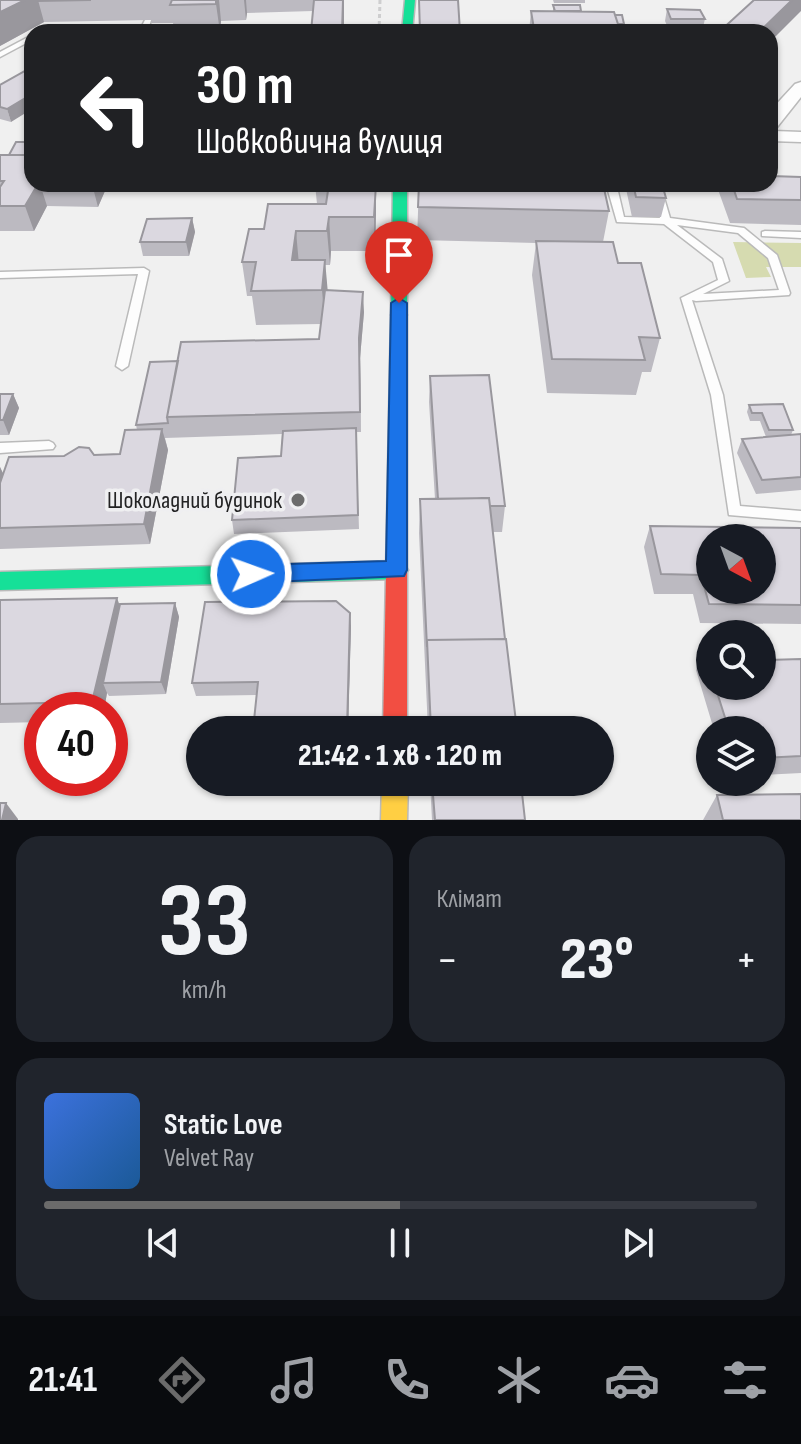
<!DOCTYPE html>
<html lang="uk">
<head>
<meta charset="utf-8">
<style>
	:root { --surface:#171b24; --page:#20242c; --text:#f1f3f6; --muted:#9ea1a6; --line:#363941; --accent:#6b6b6b }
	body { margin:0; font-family:"Sofia Sans Condensed",sans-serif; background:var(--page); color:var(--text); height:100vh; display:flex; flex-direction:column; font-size:30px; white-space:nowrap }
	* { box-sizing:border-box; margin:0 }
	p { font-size:26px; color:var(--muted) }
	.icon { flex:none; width:44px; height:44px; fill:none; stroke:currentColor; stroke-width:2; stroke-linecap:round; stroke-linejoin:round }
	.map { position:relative; height:820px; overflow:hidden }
	.sheet { display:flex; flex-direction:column; gap:16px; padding:16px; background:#0d0f14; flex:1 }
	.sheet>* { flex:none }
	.banner { position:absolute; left:24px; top:24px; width:754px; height:168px; border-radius:24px; box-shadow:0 2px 6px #0004; background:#202124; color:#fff; overflow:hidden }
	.needle { width:52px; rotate:139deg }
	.tools { position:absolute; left:696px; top:524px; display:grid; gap:16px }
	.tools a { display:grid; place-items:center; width:80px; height:80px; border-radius:50%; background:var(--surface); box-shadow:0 2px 6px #0004; font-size:40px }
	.speed { position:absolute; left:24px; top:692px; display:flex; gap:16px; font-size:40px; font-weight:700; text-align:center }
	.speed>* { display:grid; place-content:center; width:104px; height:104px; border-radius:50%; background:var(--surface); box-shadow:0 2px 6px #0004; line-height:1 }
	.speed .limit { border:12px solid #d22; background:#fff; color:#111 }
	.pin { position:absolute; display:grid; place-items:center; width:68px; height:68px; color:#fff; margin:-82px -34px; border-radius:50% 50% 50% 0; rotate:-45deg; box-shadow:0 0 8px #0007 }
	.pin .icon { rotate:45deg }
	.me { position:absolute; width:88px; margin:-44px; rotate:88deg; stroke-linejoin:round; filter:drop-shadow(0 0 6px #0008) }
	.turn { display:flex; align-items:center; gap:28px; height:168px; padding:0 40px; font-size:36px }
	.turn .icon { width:104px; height:104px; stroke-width:2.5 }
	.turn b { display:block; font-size:56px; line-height:68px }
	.big { font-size:60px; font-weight:800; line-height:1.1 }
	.sheet .card { flex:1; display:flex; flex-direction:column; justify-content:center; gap:12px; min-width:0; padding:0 28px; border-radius:24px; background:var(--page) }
	.sheet .dial { align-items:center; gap:0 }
	.dial b { font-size:104px; line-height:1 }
	.song { display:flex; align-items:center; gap:24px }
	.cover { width:96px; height:96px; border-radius:12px; background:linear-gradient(135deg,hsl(220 70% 55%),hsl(210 70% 35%)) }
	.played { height:8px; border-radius:4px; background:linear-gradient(90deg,var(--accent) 50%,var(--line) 50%) }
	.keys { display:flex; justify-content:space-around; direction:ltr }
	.heat { display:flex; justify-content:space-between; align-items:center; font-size:44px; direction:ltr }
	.sheet .tiles { flex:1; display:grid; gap:16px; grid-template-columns:1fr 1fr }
	.card:last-child { grid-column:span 2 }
	.trip { position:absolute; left:186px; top:716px; width:428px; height:80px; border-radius:40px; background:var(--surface); box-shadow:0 2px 6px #0004; font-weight:800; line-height:80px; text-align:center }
	.menu { display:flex; height:128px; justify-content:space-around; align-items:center; background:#090b0e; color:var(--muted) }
	.menu .icon { width:56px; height:56px }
	.menu .current { color:var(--accent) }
	.menu b { font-size:36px; color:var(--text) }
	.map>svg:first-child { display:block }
</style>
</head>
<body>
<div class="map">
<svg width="801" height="820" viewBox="0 0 801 820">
	<rect width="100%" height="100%" fill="#f0f0f0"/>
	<path fill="#d6dbb0" d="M733 242 801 243V267H766L771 277 746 278Z"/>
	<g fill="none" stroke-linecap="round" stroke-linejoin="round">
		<defs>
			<path id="lane" d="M148 18 151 20 148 30 145 32H68L72 30 141 28 145 20Z
				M32 35V40L0 57V52Z
				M612 184 617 187 624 217 660 218 650 184H660L670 218 744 228 777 255 790 293 789 295 696 301 692 300 723 395 740 506 801 511V521L729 515 711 395 681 298 718 280 713 262 664 224 617 222 607 187ZM677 225 738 233 768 258 779 290 703 294 729 281 722 259Z
				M765 231 801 232V238L762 236V232Z
				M144 268 149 271 128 366 122 370 116 366 138 274 0 278V272Z
				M49 441 53 443 55 446 53 449 0 453V443Z"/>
			<path id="street" d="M801 82V97L774 131 801 132V142L770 141V111L795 84Z"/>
			<path id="fast" d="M405 0H415L412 32H402Z
				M393 184H407V315L399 320 391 315Z
				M397 561 404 564 408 570 404 576 397 579 0 590V572Z"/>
			<path id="slow" d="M382 782H408L407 820H381Z"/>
			<path id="jam" d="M399 310 407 315V730H383L391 315Z"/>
		</defs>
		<use href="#lane" stroke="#bababa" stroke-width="3"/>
		<use href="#street" stroke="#bababa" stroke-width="3"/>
		<use href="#fast" stroke="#bababa" stroke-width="3"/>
		<use href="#slow" stroke="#bababa" stroke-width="3"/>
		<use href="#jam" stroke="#bababa" stroke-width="3"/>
		<path stroke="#cececf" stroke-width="3" stroke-dasharray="4 3" stroke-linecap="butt" d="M379 32 380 0"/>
		<use href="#lane" fill="#fdfdfd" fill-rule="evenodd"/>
		<use href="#street" fill="#fdfdfd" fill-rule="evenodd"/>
		<use href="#fast" fill="#16e098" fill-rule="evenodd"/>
		<use href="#slow" fill="#ffcf43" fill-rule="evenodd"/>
		<use href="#jam" fill="#f24e42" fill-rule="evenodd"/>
	</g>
	<path fill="#bcbac1" d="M0 0H344L313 11 247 13 246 20 221 21 220 32H175L173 23H152L151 20 44 22 0 46Z
		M553 0H585V3H554Z
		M553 5 581 11 615 15 624 24 623 32H529L531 11H553Z
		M667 9 705 19 702 31 669 30 665 21Z
		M0 85 11 122 0 119Z
		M0 155 32 184H108L98 207 47 206 34 231H0Z
		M771 176 801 177V225L730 223 716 184H770Z
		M315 184H376L375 251H331L330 265H325L327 290 364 312 360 358 361 432H356L359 529 234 534 232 520 281 456 282 434 165 438 168 450 150 544 0 549V467L3 474 94 455 120 454 137 430 136 425 178 361 319 339 321 324 256 325 252 296H247L242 262 264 229 317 204Z
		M419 184 477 188 537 189 538 184H603L609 211 603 242 618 263 660 338 651 372H642L636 395 547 393 532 275 536 243 417 240Z
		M625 184H662L666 198 661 217H632Z
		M192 218 195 232 189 256H143L140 242Z
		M430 376 505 506 502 532H493L505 639 517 730H428L419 533 420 499H435L429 402Z
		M0 394H13L19 408 9 435H0Z
		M749 405 793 430 791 435 801 434V490L756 494 737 453 742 439 766 437 760 421H750L747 412Z
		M650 526 801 528V624L700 623 693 594H654L644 547Z
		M0 600 120 605 175 603 179 617 166 694 109 696 107 693 104 710H42V722L0 723Z
		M351 626 348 730H253L257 695 196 696 192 683Z
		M704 651H710V686H762L768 660 801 659V773L762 775V730H714L696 670Z
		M430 782H523L522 793 525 820H432Z
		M717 795 801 820H703Z"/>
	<path fill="#99979d" d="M25 0H38L44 22 0 46V12Z
		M216 0H219L221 21 220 32 216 4Z
		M244 0H246L247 13 246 20Z
		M343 0H344V32H342Z
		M792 0H801V11L770 42V32H759Z
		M32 94V109L11 122 7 109Z
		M38 184H40L47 206 34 231 25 206Z
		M92 184H108L98 207Z
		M376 184V215L375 251 374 217Z
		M329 217 331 251 330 265 327 231Z
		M192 218 195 232 189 256 186 242Z
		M296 231 299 265 292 260Z
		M325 260 328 294 325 324 322 290Z
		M363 292 364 312 360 358 361 432 359 338Z
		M13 394 19 408 9 435 3 420Z
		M162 429 168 450 150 544 144 524Z
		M0 467 13 494 0 528Z
		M117 598 124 617 103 683 107 693 104 710H96L92 702Z
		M175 603 179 617 166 694 161 682Z
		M350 613 351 626 348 730H347Z
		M6 803 18 819V820H2Z"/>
	<path fill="#dbd8e0" stroke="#99979d" stroke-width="2" fill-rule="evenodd" d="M0 0H25L0 12Z
		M38 0H91L38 1Z
		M172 0H216V4L170 5Z
		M314 0H343L342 32H311Z
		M419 0H458L460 32H420Z
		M754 0H792L759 32H719Z
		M553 5H580L581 11H555Z
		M667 9 700 10 705 19H671Z
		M531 11 614 12 620 30 534 29Z
		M615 15H622L624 24H618Z
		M32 67V94L7 109 0 107V85Z
		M16 142H32V155H9Z
		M0 155H32V184H38L25 206H0V187L4 181H0Z
		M770 173 771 176 801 177V200L737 199 732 184H770Z
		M329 184H376L374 217H329L327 231H296L292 260H325L322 290 251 291 256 262H242L249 229H264L268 204H326Z
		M419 184H476L477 188 543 189V184H603L609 211 418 207Z
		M633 184H662L666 198 636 197Z
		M192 218 186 242H140L147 219Z
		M536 241 613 242 618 263H641L660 338 639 337 645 360 552 359Z
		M325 290 363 292 359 338 360 412 167 417 181 342 319 339Z
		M178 361 167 417 168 423 136 425 150 362Z
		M489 375 505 506H490L489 498 438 499 430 376Z
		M0 394H13L3 420H0Z
		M783 404 793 430H769L762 413H752L749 405Z
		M356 428 358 515 232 520 238 458 281 456 283 431Z
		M162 429 144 524 0 528V483L9 457 64 456 79 447 89 448 94 455 120 454 125 430Z
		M801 434V477L762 480 742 439Z
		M489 498 505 639 427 640V647L420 499Z
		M650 526 801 528V605L709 604 701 575 661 574ZM710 538H762V590H710Z
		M117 598 92 702 0 704V600Z
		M336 601 350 613 347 730H253L258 682 192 683 205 602Z
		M175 603 161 682 103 683 120 604Z
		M506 639 517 730H431L427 640Z
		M762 649H764L768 660 801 659V756L762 758V730H729L715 686H762Z
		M704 651H710V669Z
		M434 782H523V787L434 789Z
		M522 793 525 820H435L433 795Z
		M801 794V820H723L717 795Z
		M0 803H6L2 820H0Z"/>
	<path fill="#1a73e8" stroke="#114b97" stroke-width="2" d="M399 298 407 303V570L404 576 251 583 244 580 241 574 244 568 251 565 386 561 391 303Z"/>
	<circle fill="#6b6b6b" stroke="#efeff1" stroke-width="3" cx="298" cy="500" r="8"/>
	<g text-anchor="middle" stroke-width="7" stroke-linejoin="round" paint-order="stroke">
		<g font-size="24" fill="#232324" stroke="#efeff1" text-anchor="end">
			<text x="282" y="508">Шоколадний будинок</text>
		</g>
	</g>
</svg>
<div class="tools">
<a><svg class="needle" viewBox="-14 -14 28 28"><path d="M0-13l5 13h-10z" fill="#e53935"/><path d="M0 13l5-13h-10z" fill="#9ea1a6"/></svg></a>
<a><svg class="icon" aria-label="search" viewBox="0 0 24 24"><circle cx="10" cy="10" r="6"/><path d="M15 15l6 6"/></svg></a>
<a><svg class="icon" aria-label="layers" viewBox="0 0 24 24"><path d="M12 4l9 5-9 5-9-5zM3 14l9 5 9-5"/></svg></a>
</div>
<div class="speed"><div class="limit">40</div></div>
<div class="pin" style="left:399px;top:303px;background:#d93025"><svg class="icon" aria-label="arrive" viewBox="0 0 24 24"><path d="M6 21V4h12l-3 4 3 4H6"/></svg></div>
<svg class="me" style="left:251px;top:574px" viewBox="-20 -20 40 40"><circle r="17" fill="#1a73e8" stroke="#fff" stroke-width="3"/><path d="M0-11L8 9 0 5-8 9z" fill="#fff"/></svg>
<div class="trip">21:42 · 1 хв · 120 m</div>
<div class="banner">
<div class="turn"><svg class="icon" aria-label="left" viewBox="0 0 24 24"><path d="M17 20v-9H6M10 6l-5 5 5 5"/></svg><div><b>30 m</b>Шовковична вулиця</div></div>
</div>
</div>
<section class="sheet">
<div class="tiles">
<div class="card dial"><b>33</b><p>km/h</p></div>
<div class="card"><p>Клімат</p>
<div class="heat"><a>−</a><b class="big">23°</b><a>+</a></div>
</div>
<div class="card">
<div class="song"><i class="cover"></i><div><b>Static Love</b><p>Velvet Ray</p></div></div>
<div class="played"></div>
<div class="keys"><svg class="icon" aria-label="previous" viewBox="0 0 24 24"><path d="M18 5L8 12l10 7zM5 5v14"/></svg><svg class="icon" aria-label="pause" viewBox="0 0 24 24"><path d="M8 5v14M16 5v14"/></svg><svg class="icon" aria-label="next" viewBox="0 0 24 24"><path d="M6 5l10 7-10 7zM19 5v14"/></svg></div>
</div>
</div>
</section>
<nav class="menu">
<b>21:41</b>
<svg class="icon current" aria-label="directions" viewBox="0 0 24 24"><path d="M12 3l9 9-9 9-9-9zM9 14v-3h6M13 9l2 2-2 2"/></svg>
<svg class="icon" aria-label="music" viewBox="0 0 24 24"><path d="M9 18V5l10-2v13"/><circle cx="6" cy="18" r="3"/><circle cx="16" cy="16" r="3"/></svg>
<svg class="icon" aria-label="phone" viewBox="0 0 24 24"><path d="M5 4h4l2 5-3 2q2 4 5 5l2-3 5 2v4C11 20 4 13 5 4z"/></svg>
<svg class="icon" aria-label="climate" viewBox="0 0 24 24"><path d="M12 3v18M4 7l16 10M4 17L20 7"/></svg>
<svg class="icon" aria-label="car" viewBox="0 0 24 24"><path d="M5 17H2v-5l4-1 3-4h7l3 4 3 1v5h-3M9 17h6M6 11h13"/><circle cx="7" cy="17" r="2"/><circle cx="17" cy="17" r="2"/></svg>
<svg class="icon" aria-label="filters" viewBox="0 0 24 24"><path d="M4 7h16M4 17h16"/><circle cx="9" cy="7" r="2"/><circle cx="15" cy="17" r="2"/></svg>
</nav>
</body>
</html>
